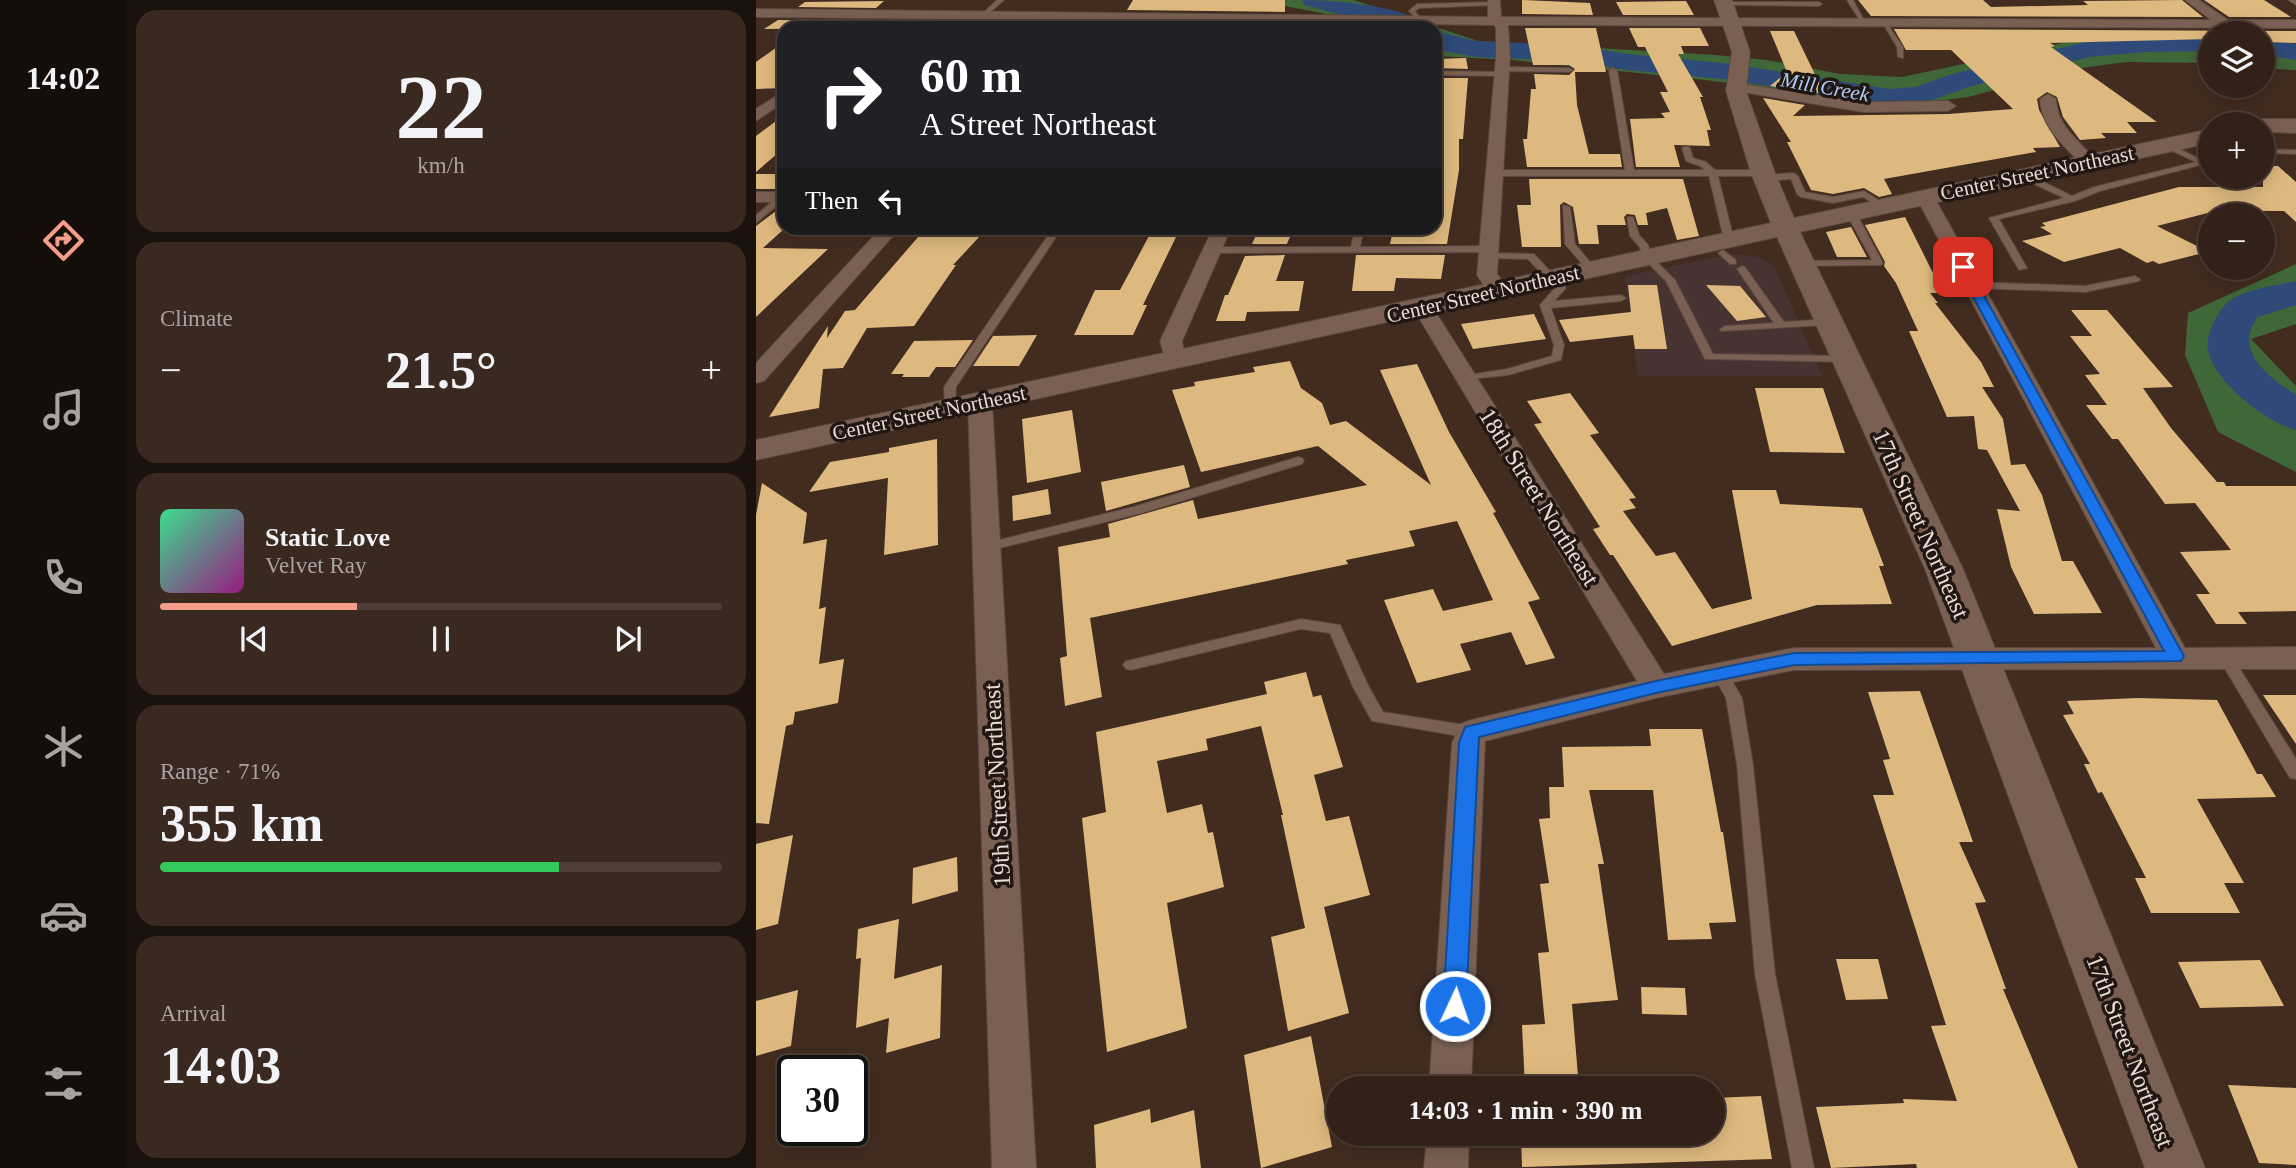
<!DOCTYPE html>
<html lang="en">
<head>
<meta charset="utf-8">
<style>
	:root { --surface:#322118; --page:#3a2921; --text:#f1f3f6; --muted:#a8a3a2; --line:#4d3e37; --accent:#f49e89 }
	body { margin:0; font-family:Georgia,serif; background:var(--page); color:var(--text); height:100vh; display:flex; flex-direction:column; font-size:26px; white-space:nowrap }
	* { box-sizing:border-box; margin:0 }
	p { font-size:23px; color:var(--muted) }
	.icon { flex:none; width:38px; height:38px; fill:none; stroke:currentColor; stroke-width:2; stroke-linecap:round; stroke-linejoin:round }
	.map { position:relative; flex:1; overflow:hidden }
	.drawer { display:flex; flex-direction:column; gap:10px; padding:10px; background:#1c120d; width:630px }
	.drawer>* { flex:none }
	.hud { position:absolute; left:21px; top:21px; width:665px; height:214px; border-radius:21px; box-shadow:0 4px 18px #0003,0 0 0 2px var(--line); background:#202124; color:#fff; overflow:hidden }
	.fabs { position:absolute; left:1442px; top:21px; display:grid; gap:14px }
	.fabs a { display:grid; place-items:center; width:77px; height:77px; border-radius:50%; background:var(--surface); box-shadow:0 4px 18px #0003,0 0 0 2px var(--line); font-size:35px }
	.speed { position:absolute; left:21px; top:1055px; display:flex; gap:14px; font-size:35px; font-weight:700; text-align:center }
	.speed>* { display:grid; place-content:center; width:91px; height:91px; border-radius:50%; background:var(--surface); box-shadow:0 4px 18px #0003,0 0 0 2px var(--line); line-height:1 }
	.speed .limit { border:4px solid #111; border-radius:10px; background:#fff; color:#111 }
	.pin { position:absolute; display:grid; place-items:center; width:60px; height:60px; color:#fff; margin:-30px; border-radius:14px; box-shadow:0 4px 10px #0006 }
	.me { position:absolute; width:77px; margin:-38px; rotate:3deg; stroke-linejoin:round; filter:drop-shadow(0 0 5px #0008) }
	.turn { display:flex; align-items:center; gap:24px; height:147px; padding:0 28px; font-size:32px }
	.turn .icon { width:91px; height:91px; stroke-width:2.5 }
	.turn b { display:block; font-size:49px; line-height:60px }
	.then { display:flex; align-items:center; height:66px; padding:0 28px; background:#0003; gap:14px; font-size:26px }
	.big { font-size:52px; font-weight:600; line-height:1.1 }
	.drawer .widget { flex:1; display:flex; flex-direction:column; justify-content:center; gap:10px; min-width:0; padding:0 24px; border-radius:21px; background:var(--page) }
	.drawer .dial { align-items:center; gap:0 }
	.dial b { font-size:91px; line-height:1 }
	.song { display:flex; align-items:center; gap:21px }
	.cover { width:84px; height:84px; border-radius:10px; background:linear-gradient(135deg,hsl(150 70% 55%),hsl(310 70% 35%)) }
	.played { height:7px; border-radius:4px; background:linear-gradient(90deg,var(--accent) 35%,var(--line) 35%) }
	.keys { display:flex; justify-content:space-around; direction:ltr }
	.heat { display:flex; justify-content:space-between; align-items:center; font-size:38px; direction:ltr }
	.charge { height:10px; border-radius:5px; background:linear-gradient(90deg,#34c759 71%,var(--line) 0) }
	.trip { position:absolute; left:570px; top:1076px; width:399px; height:70px; border-radius:35px; background:var(--surface); box-shadow:0 4px 18px #0003,0 0 0 2px var(--line); font-weight:600; line-height:70px; text-align:center }
	main { display:flex; flex:1; min-height:0 }
	.tabs { display:flex; flex-direction:column; width:126px; justify-content:space-around; align-items:center; background:#140d0a; color:var(--muted) }
	.tabs .icon { width:49px; height:49px }
	.tabs .active { color:var(--accent) }
	.tabs b { font-size:32px; color:var(--text) }
	.map>svg:first-child { display:block }
</style>
</head>
<body>
<main>
<nav class="tabs">
<b>14:02</b>
<svg class="icon active" aria-label="directions" viewBox="0 0 24 24"><path d="M12 3l9 9-9 9-9-9zM9 14v-3h6M13 9l2 2-2 2"/></svg>
<svg class="icon" aria-label="music" viewBox="0 0 24 24"><path d="M9 18V5l10-2v13"/><circle cx="6" cy="18" r="3"/><circle cx="16" cy="16" r="3"/></svg>
<svg class="icon" aria-label="phone" viewBox="0 0 24 24"><path d="M5 4h4l2 5-3 2q2 4 5 5l2-3 5 2v4C11 20 4 13 5 4z"/></svg>
<svg class="icon" aria-label="climate" viewBox="0 0 24 24"><path d="M12 3v18M4 7l16 10M4 17L20 7"/></svg>
<svg class="icon" aria-label="car" viewBox="0 0 24 24"><path d="M5 17H2v-5l4-1 3-4h7l3 4 3 1v5h-3M9 17h6M6 11h13"/><circle cx="7" cy="17" r="2"/><circle cx="17" cy="17" r="2"/></svg>
<svg class="icon" aria-label="filters" viewBox="0 0 24 24"><path d="M4 7h16M4 17h16"/><circle cx="9" cy="7" r="2"/><circle cx="15" cy="17" r="2"/></svg>
</nav>
<section class="drawer">
<div class="widget dial"><b>22</b><p>km/h</p></div>
<div class="widget"><p>Climate</p>
<div class="heat"><a>−</a><b class="big">21.5°</b><a>+</a></div>
</div>
<div class="widget">
<div class="song"><i class="cover"></i><div><b>Static Love</b><p>Velvet Ray</p></div></div>
<div class="played"></div>
<div class="keys"><svg class="icon" aria-label="previous" viewBox="0 0 24 24"><path d="M18 5L8 12l10 7zM5 5v14"/></svg><svg class="icon" aria-label="pause" viewBox="0 0 24 24"><path d="M8 5v14M16 5v14"/></svg><svg class="icon" aria-label="next" viewBox="0 0 24 24"><path d="M6 5l10 7-10 7zM19 5v14"/></svg></div>
</div>
<div class="widget"><p>Range · 71%</p><b class="big">355 km</b><div class="charge"></div></div>
<div class="widget"><p>Arrival</p><b class="big">14:03</b></div>
</section>
<div class="map">
<svg width="1540" height="1168" viewBox="0 0 1540 1168">
	<rect width="100%" height="100%" fill="#422c20"/>
	<path fill="#483333" d="M976 254 1003 257 1019 268 1066 376H882L869 276Z"/>
	<path fill="#23461c" d="M139 21 302 22 297 28H129Z"/>
	<path fill="#3f6738" d="M505 0H598L722 41 959 55 1011 60 1084 74 1146 77 1325 39 1454 37V63L1370 62 1318 69 1212 97 1173 102 1106 103 1032 90 940 79 756 60 679 56V28H607L565 13 507 2Z
		M1507 44 1540 49V70L1507 68Z
		M1540 264V324L1495 339 1540 386V472L1462 432 1429 355 1432 313Z"/>
	<g fill="none" stroke-linecap="round" stroke-linejoin="round">
		<path fill="#2d4a79" fill-rule="evenodd" d="M546 0C573 0 655 5 671 28H635L549 5Z
			M679 31 720 41 817 45 871 54 976 64 1133 89 1160 87 1196 74 1334 41 1388 36 1454 35V51L1388 52 1334 57 1216 86 1164 104 1133 107 976 80 871 70 817 61 720 57 679 49Z
			M1507 39 1540 44V60L1507 55Z
			M1540 281V305L1502 317C1476 351 1514 378 1540 395V430C1510 422 1462 385 1453 354 1449 342 1454 329 1460 318 1463 313 1468 305 1473 301 1490 289 1520 286 1540 281Z"/>
	</g>
	<path fill="#deb97f" d="M377 0H529V12L371 10Z
		M766 0 834 3 837 15 766 14Z
		M1102 0H1227L1235 7 1332 5 1327 1 1426 0 1447 17 1115 16Z
		M1448 0H1508L1535 17H1473Z
		M128 1 120 8 42 7 49 2Z
		M930 1 938 15H867L860 2Z
		M22 20 103 21 94 28 8 29Z
		M363 24H433L431 28H360Z
		M446 24 529 25V28H443Z
		M769 28H840L850 72H819L821 105 833 154H864L866 167H771L767 139H771L775 89H780L778 74 813 75 819 69 813 65H777Z
		M873 28H944L953 46H925L928 54H922L947 97H944L955 130H951L954 146 918 145 924 167H880L874 119 909 118 905 113 914 112 904 92H912L889 47H882Z
		M1138 29 1540 31V43L1507 42V33H1454V39L1294 43 1299 46 1295 47 1401 122H1371L1381 133H1345L1350 138 1324 140 1307 117 1301 97 1291 92 1281 99 1283 110 1304 147 1277 148 1280 152 1128 179 1136 194 1123 197 1108 188 1077 194 1055 190 1031 142H1035L1007 98 1049 105 1037 116 1192 114 1257 109 1195 50H1150Z
		M1014 31H1038L1066 89 1062 93 1014 86 1031 72Z
		M28 42V88L0 89V62Z
		M710 58 712 69 679 68V59Z
		M679 78H712L707 139H703V170L691 244H634L637 231H679Z
		M28 115V148L0 172V136Z
		M1507 166H1522L1540 182V222L1528 211H1479L1475 207 1401 226 1447 249 1443 250 1447 253 1403 264 1397 261 1391 263 1364 248 1308 262 1266 241 1296 234 1284 227 1290 226 1286 223 1423 187H1507Z
		M0 174H28V189H0Z
		M773 179H927L943 236 921 240 911 208 890 213 892 225H882L879 215 871 214 868 217 870 225H841L843 244H823L817 207 808 202 804 205 805 247H766L761 205H775Z
		M28 205V229L7 248 72 249 0 317V226Z
		M1149 217 1187 293H1174L1182 303H1179L1225 362 1238 387H1226L1247 419 1255 465 1269 464 1286 495 1306 561H1317L1346 613 1278 614 1255 567 1241 509 1264 511 1231 450 1222 449 1218 416 1191 417 1153 331H1162L1140 283 1128 266 1129 262 1109 225Z
		M1095 227 1111 257H1081L1070 232Z
		M503 229H537L531 244H496Z
		M225 235 197 265H200L158 326 111 328 87 368 67 369 63 408 13 417 72 326 71 338 89 311 99 310 163 236Z
		M421 235 387 305H391L377 335H318L339 290H364L393 236Z
		M529 255 520 281H548L543 311 491 312 489 321H460L469 295H472L489 256Z
		M600 255H689L685 279 640 278 638 291H596Z
		M872 285H901L911 349H879L877 335 814 342 803 320 875 312Z
		M950 285 984 286 1010 317 981 321Z
		M1315 310H1351L1417 387 1387 388 1415 428 1461 482H1468L1470 486H1540V611L1482 612 1491 624H1460L1440 594H1454L1424 552 1475 550 1439 503 1409 504 1362 439H1356L1330 405H1351L1329 375 1344 374 1314 336H1336Z
		M778 314 790 339 717 349 705 324Z
		M281 335 263 366H217L237 336Z
		M217 340 199 367H180L173 377H146L148 374H135L158 341Z
		M534 361 545 388 566 403 574 425 590 421 675 485 624 370 661 364 693 432 740 512 737 513 784 599 772 602 799 658 770 665 755 632 704 644 715 670 661 683 628 600 677 589 687 611 737 600 701 521 653 531 659 546 590 560 592 564 334 618 346 697 309 706 304 658 311 656 302 547 354 537 352 524 437 500 442 519 611 485 562 446 445 472 416 390 439 386 438 382 499 372 497 367Z
		M999 388H1067L1089 453 1014 452Z
		M814 393 843 433 834 435 880 498 873 499 880 508 867 511 900 556 919 552 956 609 996 599 976 490H1020L1024 504 1106 508 1128 566H1123L1136 604 1061 605 916 646 857 555H854L837 529 844 527 778 424 786 423 771 401Z
		M316 410 325 472 271 483 266 419Z
		M181 439 182 545 128 555 132 478 53 492 74 462 133 452V448Z
		M428 465 434 487 350 511 345 482Z
		M6 483 51 513 47 544 71 539 63 609 70 607 63 664 88 659 82 703 39 712 37 724 30 726 13 824 0 823V515Z
		M292 489 295 514 257 521 256 496Z
		M550 672 557 697 565 695 587 767 558 775 570 821 593 816 614 895 568 907 593 1013 532 1031 515 937 549 928 525 815H527L505 726 450 739 452 750 401 761 411 813 446 804 452 833 457 832 468 887 411 903 431 1028 351 1052 326 818 350 812 340 732 511 694 508 682Z
		M1164 691 1217 842H1203L1230 902 1219 903 1250 989H1247L1322 1168H1161L1160 1164 1075 1168 1060 1107 1148 1103 1147 1099 1201 1101 1175 1026 1190 1025 1117 795H1138L1127 760 1134 759 1112 692Z
		M1507 695H1540V744Z
		M1382 698 1461 700 1501 774H1506L1520 797 1441 799 1488 883H1468L1484 913H1395L1379 878H1390L1346 792 1342 793 1328 764H1334L1307 715 1318 714 1311 701Z
		M893 729H946L965 832H967L980 922 953 923 956 939 912 940 897 790H833L848 864H842L862 1000 816 1004 823 1088H769L766 1025 789 1024 782 953 793 952 784 884 793 883 783 819 794 818 793 787H808L806 747 895 746Z
		M37 835 22 924 0 930V844Z
		M201 857 202 891 156 904 157 868Z
		M143 919 138 979 186 965 184 1038 130 1053 133 1018 100 1028 105 958 100 959 102 929Z
		M1080 959H1122L1132 999 1090 1000Z
		M1504 960 1528 1006 1444 1008 1422 962Z
		M885 987 929 988 931 1015 886 1014Z
		M42 990 35 1046 0 1056V1001Z
		M555 1036 576 1147 505 1168 488 1055Z
		M1472 1085 1540 1088V1165L1503 1163Z
		M1005 1096 1016 1159 766 1167 765 1134H957V1098Z
		M394 1109 395 1123 438 1110 445 1168H340L338 1125Z"/>
	<g fill="none" stroke-linecap="round" stroke-linejoin="round">
		<defs>
			<path id="lane" d="M241 0H248L230 16H226V14Z
				M1091 0H1097L1110 24H1106Z
				M1532 0H1540V5Z
				M738 2 740 5 663 8 659 11 666 20 663 22 653 11 661 4Z
				M969 2H1063L1066 4 1063 6 967 5Z
				M442 17 447 18 440 28H434Z
				M1126 22H1130L1147 47V58L1142 57 1141 47Z
				M745 67 813 68 817 70 813 72 742 71Z
				M857 68 861 70 878 170H949L944 166 930 161 926 148 930 146 934 148 937 158 950 162 959 170H1007L1011 173 1007 176H962L978 240 976 242 968 240 953 176H738L734 173 738 170H869L853 70Z
				M679 71 745 72 749 74 745 76 679 75Z
				M1411 143 1452 163 1344 191 1319 201 1243 219 1271 268 1263 270 1233 218 1308 198 1265 178V174H1271L1316 196 1338 187 1440 162 1408 147 1407 145Z
				M1507 149 1540 150V154L1507 153Z
				M1038 173 1042 176 1049 192 1077 197 1108 191 1132 206 1125 208 1107 197 1077 203 1045 197 1041 194 1035 179 1009 181 1005 178 1009 175Z
				M28 192V200L0 223V215Z
				M807 205 814 207 819 244 839 268V272H833L809 244Z
				M1095 210 1100 213 1127 263 1125 265 1042 266 1040 264 1045 261 1116 260 1090 213Z
				M871 217H877L883 235 892 245 896 257 919 280 957 354 1090 356 1096 359 1090 362 949 359 910 281 889 260 883 246 874 236Z
				M297 228H306L200 387 199 408 197 410H189L188 387Z
				M599 228H608L604 247 733 246 738 249 733 252 456 253 451 250 456 247H595Z
				M967 250 980 260V264H974L962 253Z
				M732 253 778 254 810 288 798 301 865 295 870 298 865 301 795 308 808 345 805 360 752 375 706 380V376L751 369 796 356 798 345 784 305 799 288 772 259 729 258 727 256Z
				M986 266 989 267 1028 322 1073 319 1078 322 1073 325 965 331 964 329 969 326 1018 323 981 269Z
				M1379 276 1384 279 1383 281 1329 292 1217 288 1212 285 1217 282 1329 286Z
				M542 457 546 458 548 461 546 464 386 513 231 551 224 547 231 543 377 507Z
				M545 619 584 625 613 687 627 712 715 726 721 728 723 732 721 736 715 738 616 721 597 687 574 633 545 629 375 670 370 669 367 665 370 661 375 660Z
				M1469 652 1474 653 1540 759V779L1534 778 1462 657 1464 653Z
				M964 668 969 669 986 698 997 765 1019 974 1058 1168H1036L999 974 981 765 970 698 956 673 959 669Z"/>
			<path id="street" d="M732 0H744L745 17 1455 20 1429 0H1443L1472 20H1540V28L752 25 754 57 741 274 754 291 751 295C736 299 729 287 721 275L740 57V28L738 25 0 17V9L732 17Z
				M979 83 1107 102 1192 101 1200 106 1192 111 1107 112 974 90 972 87 974 84Z
				M28 91V102L0 121V109Z
				M1292 94 1300 99C1301 128 1325 141 1341 162L1339 166H1327C1309 146 1285 128 1284 99Z
				M0 192H28V202H0Z
				M1169 192 1178 197 1429 648 1540 647V669L1038 670 900 698 729 741 715 1088H673L696 743 704 724 715 720 881 681 657 308 660 304H674L677 308 908 674 1038 648H1400L1160 197Z
				M125 228H144L8 381 0 383V363Z
				M457 228H475L426 341 430 360 427 365H411L404 341Z
				M224 395 232 397 236 402 280 1168H236L212 402 216 397Z
				M671 1134H713L712 1168H668Z"/>
			<path id="secondary" d="M958 0H976L994 52 990 91 1019 173 1038 218 1454 129V143L1044 232 1207 569 1449 1168H1389L1169 569 1021 237 0 460V440L1015 223 995 173 970 91 976 52Z
				M1507 119H1540V133L1507 132V124H1497Z"/>
		</defs>
		<use href="#lane" stroke="#5a473d" stroke-width="2"/>
		<use href="#street" stroke="#5a473d" stroke-width="2"/>
		<use href="#secondary" stroke="#5a473d" stroke-width="2"/>
		<use href="#lane" fill="#7a6053" fill-rule="evenodd"/>
		<use href="#street" fill="#7a6053" fill-rule="evenodd"/>
		<use href="#secondary" fill="#7a6053" fill-rule="evenodd"/>
	</g>
	<path fill="#1a73e8" stroke="#114b97" stroke-width="2" d="M1207 263 1212 267 1428 656 1425 661 1038 665 900 693 723 737 710 1006 706 1014 699 1017 691 1014 687 1006 703 743 709 727 900 681 1038 653 1408 651 1201 267Z"/>
	<g text-anchor="middle" stroke-width="7" stroke-linejoin="round" paint-order="stroke">
		<g font-size="21" font-style="italic" fill="#b0ccf8" stroke="#211712">
			<text transform="translate(1069 87) rotate(10)" y="7">Mill Creek</text>
		</g>
		<g font-size="21" fill="#e9dad2" stroke="#211712">
			<text transform="translate(1281 173) rotate(-12)" y="7">Center Street Northeast</text>
			<text transform="translate(727 294) rotate(-13)" y="7">Center Street Northeast</text>
			<text transform="translate(173 413) rotate(-12)" y="7">Center Street Northeast</text>
		</g>
		<g font-size="24" fill="#e9dad2" stroke="#211712">
			<text transform="translate(783 497) rotate(58)" y="8">18th Street Northeast</text>
			<text transform="translate(1165 524) rotate(66)" y="8">17th Street Northeast</text>
			<text transform="translate(241 785) rotate(-93)" y="8">19th Street Northeast</text>
			<text transform="translate(1374 1051) rotate(69)" y="8">17th Street Northeast</text>
		</g>
	</g>
</svg>
<div class="fabs">
<a><svg class="icon" aria-label="layers" viewBox="0 0 24 24"><path d="M12 4l9 5-9 5-9-5zM3 14l9 5 9-5"/></svg></a>
<a>+</a>
<a>−</a>
</div>
<div class="speed"><div class="limit">30</div></div>
<div class="pin" style="left:1207px;top:267px;background:#d93025"><svg class="icon" aria-label="arrive" viewBox="0 0 24 24"><path d="M6 21V4h12l-3 4 3 4H6"/></svg></div>
<svg class="me" style="left:699px;top:1006px" viewBox="-20 -20 40 40"><circle r="17" fill="#1a73e8" stroke="#fff" stroke-width="3"/><path d="M0-11L8 9 0 5-8 9z" fill="#fff"/></svg>
<div class="trip">14:03 · 1 min · 390 m</div>
<div class="hud">
<div class="turn"><svg class="icon" aria-label="right" viewBox="0 0 24 24"><path d="M7 20v-9h11M14 6l5 5-5 5"/></svg><div><b>60 m</b>A Street Northeast</div></div>
<div class="then">Then<svg class="icon" aria-label="left" viewBox="0 0 24 24"><path d="M17 20v-9H6M10 6l-5 5 5 5"/></svg></div>
</div>
</div>
</main>
</body>
</html>
